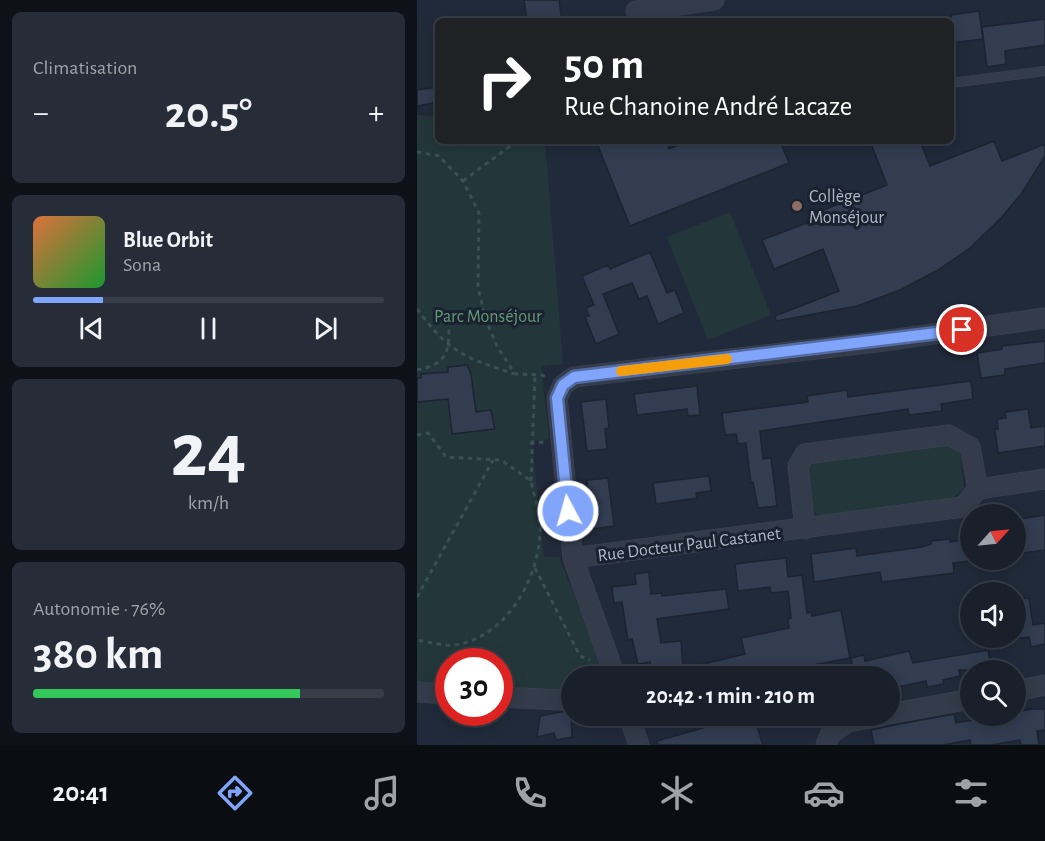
<!DOCTYPE html>
<html lang="fr">
<head>
<meta charset="utf-8">
<style>
	:root { --surface:#19202c; --page:#262d38; --text:#f1f3f6; --muted:#9fa3a9; --line:#373e48; --accent:#80a5fb }
	body { margin:0; font-family:"Alegreya Sans",sans-serif; background:var(--page); color:var(--text); height:100vh; display:flex; flex-direction:column; font-size:22px; white-space:nowrap }
	* { box-sizing:border-box; margin:0 }
	p { font-size:20px; color:var(--muted) }
	.icon { flex:none; width:33px; height:33px; fill:none; stroke:currentColor; stroke-width:2; stroke-linecap:round; stroke-linejoin:round }
	.map { position:relative; flex:1; overflow:hidden }
	.panel { display:flex; flex-direction:column; gap:12px; padding:12px; background:#0e1218; width:417px }
	.panel>* { flex:none }
	.banner { position:absolute; left:18px; top:18px; width:519px; height:126px; border-radius:9px; box-shadow:0 3px 15px #0003,0 0 0 2px var(--line); background:#202124; color:#fff; overflow:hidden }
	.needle { width:39px; rotate:63deg }
	.controls { position:absolute; left:543px; top:504px; display:grid; gap:12px }
	.controls a { display:grid; place-items:center; width:66px; height:66px; border-radius:50%; background:var(--surface); box-shadow:0 3px 15px #0003,0 0 0 2px var(--line); font-size:30px }
	.speed { position:absolute; left:18px; top:648px; display:flex; gap:12px; font-size:30px; font-weight:700; text-align:center }
	.speed>* { display:grid; place-content:center; width:78px; height:78px; border-radius:50%; background:var(--surface); box-shadow:0 3px 15px #0003,0 0 0 2px var(--line); line-height:1 }
	.speed .limit { border:9px solid #d22; background:#fff; color:#111 }
	.pin { position:absolute; display:grid; place-items:center; width:51px; height:51px; color:#fff; margin:-26px; border:3px solid #fff; border-radius:50%; box-shadow:0 2px 6px #0007 }
	.me { position:absolute; width:66px; margin:-33px; rotate:354deg; stroke-linejoin:round; filter:drop-shadow(0 0 4px #0008) }
	.turn { display:flex; align-items:center; gap:21px; height:126px; padding:0 30px; font-size:27px }
	.turn .icon { width:78px; height:78px; stroke-width:2.5 }
	.turn b { display:block; font-size:42px; line-height:51px }
	.big { font-size:45px; font-weight:700; line-height:1.1 }
	.panel .tile { flex:1; display:flex; flex-direction:column; justify-content:center; gap:9px; min-width:0; padding:0 21px; border-radius:9px; background:var(--page) }
	.panel .dial { align-items:center; gap:0 }
	.dial b { font-size:78px; line-height:1 }
	.song { display:flex; align-items:center; gap:18px }
	.cover { width:72px; height:72px; border-radius:9px; background:linear-gradient(135deg,hsl(20 70% 55%),hsl(130 70% 35%)) }
	.played { height:6px; border-radius:3px; background:linear-gradient(90deg,var(--accent) 20%,var(--line) 20%) }
	.keys { display:flex; justify-content:space-around; direction:ltr }
	.heat { display:flex; justify-content:space-between; align-items:center; font-size:33px; direction:ltr }
	.charge { height:9px; border-radius:4px; background:linear-gradient(90deg,#34c759 76%,var(--line) 0) }
	.trip { position:absolute; left:144px; top:666px; width:339px; height:60px; border-radius:30px; background:var(--surface); box-shadow:0 3px 15px #0003,0 0 0 2px var(--line); font-weight:700; line-height:60px; text-align:center }
	.tabs { display:flex; height:96px; justify-content:space-around; align-items:center; background:#0a0d12; color:var(--muted) }
	.tabs .icon { width:42px; height:42px }
	.tabs .active { color:var(--accent) }
	.tabs b { font-size:27px; color:var(--text) }
	main { display:flex; flex:1; min-height:0 }
	.map>svg:first-child { display:block }
</style>
</head>
<body>
<main>
<section class="panel">
<div class="tile"><p>Climatisation</p>
<div class="heat"><a>−</a><b class="big">20.5°</b><a>+</a></div>
</div>
<div class="tile">
<div class="song"><i class="cover"></i><div><b>Blue Orbit</b><p>Sona</p></div></div>
<div class="played"></div>
<div class="keys"><svg class="icon" aria-label="previous" viewBox="0 0 24 24"><path d="M18 5L8 12l10 7zM5 5v14"/></svg><svg class="icon" aria-label="pause" viewBox="0 0 24 24"><path d="M8 5v14M16 5v14"/></svg><svg class="icon" aria-label="next" viewBox="0 0 24 24"><path d="M6 5l10 7-10 7zM19 5v14"/></svg></div>
</div>
<div class="tile dial"><b>24</b><p>km/h</p></div>
<div class="tile"><p>Autonomie · 76%</p><b class="big">380 km</b><div class="charge"></div></div>
</section>
<div class="map">
<svg width="628" height="745" viewBox="0 0 628 745">
	<rect width="100%" height="100%" fill="#212a3a"/>
	<path fill="#23373b" d="M0 115 21 117V141H128L146 364 124 366 132 439 115 441 127 557H142L185 665 176 676H154V686L143 691 83 688 82 662H32L31 685 0 683Z
		M313 212 354 315 291 340 250 237Z
		M527 441 543 452 547 489 535 499 402 518 394 505 389 471 399 460Z"/>
	<path fill="#323d52" stroke="#1c2331" stroke-width="1.5" d="M107 0H142L145 21H110Z
		M562 11 566 39 534 43V15Z
		M628 19V45L588 51 589 64 570 67 565 27Z
		M21 87V102L0 106V90Z
		M194 141H249L252 149 271 141H363L372 163 213 226 181 146Z
		M453 141H503L513 166 577 141 585 161 628 144V156L605 193 584 218 553 248 521 270 483 290 440 306 359 321 358 316 422 291 406 249 357 269 345 240 390 223 391 216 470 185Z
		M233 252 250 293 258 290 267 313 241 324 230 296 222 299 215 283 186 294 202 334 179 344 168 317 172 316 169 308 177 305 165 276 191 265 193 269Z
		M628 341V363L588 369V375L564 378 560 353 585 349V346Z
		M50 365 54 374 59 412 74 410 78 429 35 434 31 399 0 402V378H4V374L31 372V367Z
		M554 381 556 399 524 404 525 411 492 415 491 409 343 431 346 459 354 458 360 506 341 508 336 482 334 483 329 443 321 444 319 434 308 435 305 413 391 402 390 396 430 390 431 397Z
		M280 386 283 415 271 416 270 409 220 415 217 394Z
		M189 399 192 428 188 429 190 449 170 451 164 402Z
		M611 409 614 428 628 426V446L581 453 578 429H581L580 419 589 418 588 412Z
		M292 476 294 491 279 493 280 498 239 504 236 483Z
		M191 478 197 526 176 529 170 480Z
		M628 515V550L607 553 603 519Z
		M533 539V542L554 539V561L536 563 537 573 465 582 463 572 397 582 394 554 439 548 440 556 505 547 514 544V541Z
		M369 558 371 577 385 575 390 613 394 612 395 616 424 610 433 658 396 665 398 676H349L347 666 302 676H236L233 662 221 664 215 639 211 640 205 602 197 603 195 587 219 584 218 574 232 572 234 594 244 593 245 596 309 589 312 609 240 619 244 643 264 641 266 669 328 654 324 638 372 628 371 619 374 618 371 591 354 593 353 587 321 591 318 564Z
		M612 598 616 625 628 623V644L614 647 612 637 598 639V600Z
		M571 650 575 670H542L543 676 526 680 527 684 510 687 509 681 472 689V676H437L434 658 447 655 448 661 492 651 496 663Z
		M616 709H628V730L620 731 622 745H604L603 740 575 745H554L553 740 527 745H457L454 730 472 726 537 714 539 723 580 716H598V712Z
		M154 710 155 737 139 740 137 733 120 737 123 716Z
		M328 716H337L346 745H241L240 741Z"/>
	<g fill="none" stroke-linecap="round" stroke-linejoin="round">
		<defs>
			<path id="lane" d="M534 83 628 71"/>
			<path id="street" d="M219 11 297 0
				M388 529 381 466 388 454 532 435 553 447 561 489
				M156 558 546 507 561 489 628 479
				M198 676 156 558 140 398 146 385 157 377 459 342 628 318
				M598 691 628 685
				M0 692 32 694
				M82 697 146 700 154 696
				M472 714 554 699
				M212 716 222 745
				M409 745 413 734 431 722 465 716"/>
		</defs>
		<use href="#lane" stroke="#3e4554" stroke-width="10"/>
		<use href="#street" stroke="#3e4554" stroke-width="21"/>
		<path stroke="#3b5054" stroke-width="3" stroke-dasharray="4.5 4.5" stroke-linecap="butt" d="M0 152 22 156 46 181 62 213 61 287 68 318 80 346 98 374 125 375 131 378
			M46 181 100 141
			M0 309C34 354 45 356 97 374
			M0 370C27 364 32 356 32 329
			M0 435 11 433 29 457 84 460 114 481C117 496 124 515 123 531 122 579 89 638 37 645 26 646 11 642 0 640
			M113 443 127 442
			M114 481 118 375
			M118 568 163 656 173 660
			M0 597 76 460"/>
		<use href="#lane" stroke="#343c4b" stroke-width="9"/>
		<use href="#street" stroke="#343c4b" stroke-width="20"/>
	</g>
	<g fill="none" stroke-linecap="round" stroke-linejoin="round">
		<defs>
			<path id="route" d="M151 511 140 398 146 385 157 377 545 330"/>
		</defs>
		<use href="#route" stroke="#536ba3" stroke-width="15"/>
		<use href="#route" stroke="#80a5fb" stroke-width="10"/>
		<path stroke="#f59e0b" stroke-width="10" d="M204 371 310 359"/>
	</g>
	<circle fill="#8d6e63" stroke="#1a212f" stroke-width="2" cx="380" cy="206" r="6"/>
	<g text-anchor="middle" stroke-width="6" stroke-linejoin="round" paint-order="stroke">
		<g font-size="18" fill="#afb6c7" stroke="#1a212f" text-anchor="start">
			<text x="392" y="202">Collège<tspan x="392" dy="21">Monséjour</tspan></text>
		</g>
		<g font-size="18" fill="#659975" stroke="#1a212f">
			<text x="71" y="322">Parc Monséjour</text>
		</g>
		<g font-size="18" fill="#afb6c7" stroke="#1a212f">
			<text transform="translate(272 544) rotate(-7)" y="6">Rue Docteur Paul Castanet</text>
		</g>
	</g>
</svg>
<div class="controls">
<a><svg class="needle" viewBox="-14 -14 28 28"><path d="M0-13l5 13h-10z" fill="#e53935"/><path d="M0 13l5-13h-10z" fill="#9fa3a9"/></svg></a>
<a><svg class="icon" aria-label="sound" viewBox="0 0 24 24"><path d="M4 9h4l5-4v14l-5-4H4zM17 9q2 3 0 6"/></svg></a>
<a><svg class="icon" aria-label="search" viewBox="0 0 24 24"><circle cx="10" cy="10" r="6"/><path d="M15 15l6 6"/></svg></a>
</div>
<div class="speed"><div class="limit">30</div></div>
<div class="pin" style="left:545px;top:330px;background:#d93025"><svg class="icon" aria-label="arrive" viewBox="0 0 24 24"><path d="M6 21V4h12l-3 4 3 4H6"/></svg></div>
<svg class="me" style="left:151px;top:511px" viewBox="-20 -20 40 40"><circle r="17" fill="#80a5fb" stroke="#fff" stroke-width="3"/><path d="M0-11L8 9 0 5-8 9z" fill="#fff"/></svg>
<div class="trip">20:42 · 1 min · 210 m</div>
<div class="banner">
<div class="turn"><svg class="icon" aria-label="right" viewBox="0 0 24 24"><path d="M7 20v-9h11M14 6l5 5-5 5"/></svg><div><b>50 m</b>Rue Chanoine André Lacaze</div></div>
</div>
</div>
</main>
<nav class="tabs">
<b>20:41</b>
<svg class="icon active" aria-label="directions" viewBox="0 0 24 24"><path d="M12 3l9 9-9 9-9-9zM9 14v-3h6M13 9l2 2-2 2"/></svg>
<svg class="icon" aria-label="music" viewBox="0 0 24 24"><path d="M9 18V5l10-2v13"/><circle cx="6" cy="18" r="3"/><circle cx="16" cy="16" r="3"/></svg>
<svg class="icon" aria-label="phone" viewBox="0 0 24 24"><path d="M5 4h4l2 5-3 2q2 4 5 5l2-3 5 2v4C11 20 4 13 5 4z"/></svg>
<svg class="icon" aria-label="climate" viewBox="0 0 24 24"><path d="M12 3v18M4 7l16 10M4 17L20 7"/></svg>
<svg class="icon" aria-label="car" viewBox="0 0 24 24"><path d="M5 17H2v-5l4-1 3-4h7l3 4 3 1v5h-3M9 17h6M6 11h13"/><circle cx="7" cy="17" r="2"/><circle cx="17" cy="17" r="2"/></svg>
<svg class="icon" aria-label="filters" viewBox="0 0 24 24"><path d="M4 7h16M4 17h16"/><circle cx="9" cy="7" r="2"/><circle cx="15" cy="17" r="2"/></svg>
</nav>
</body>
</html>
